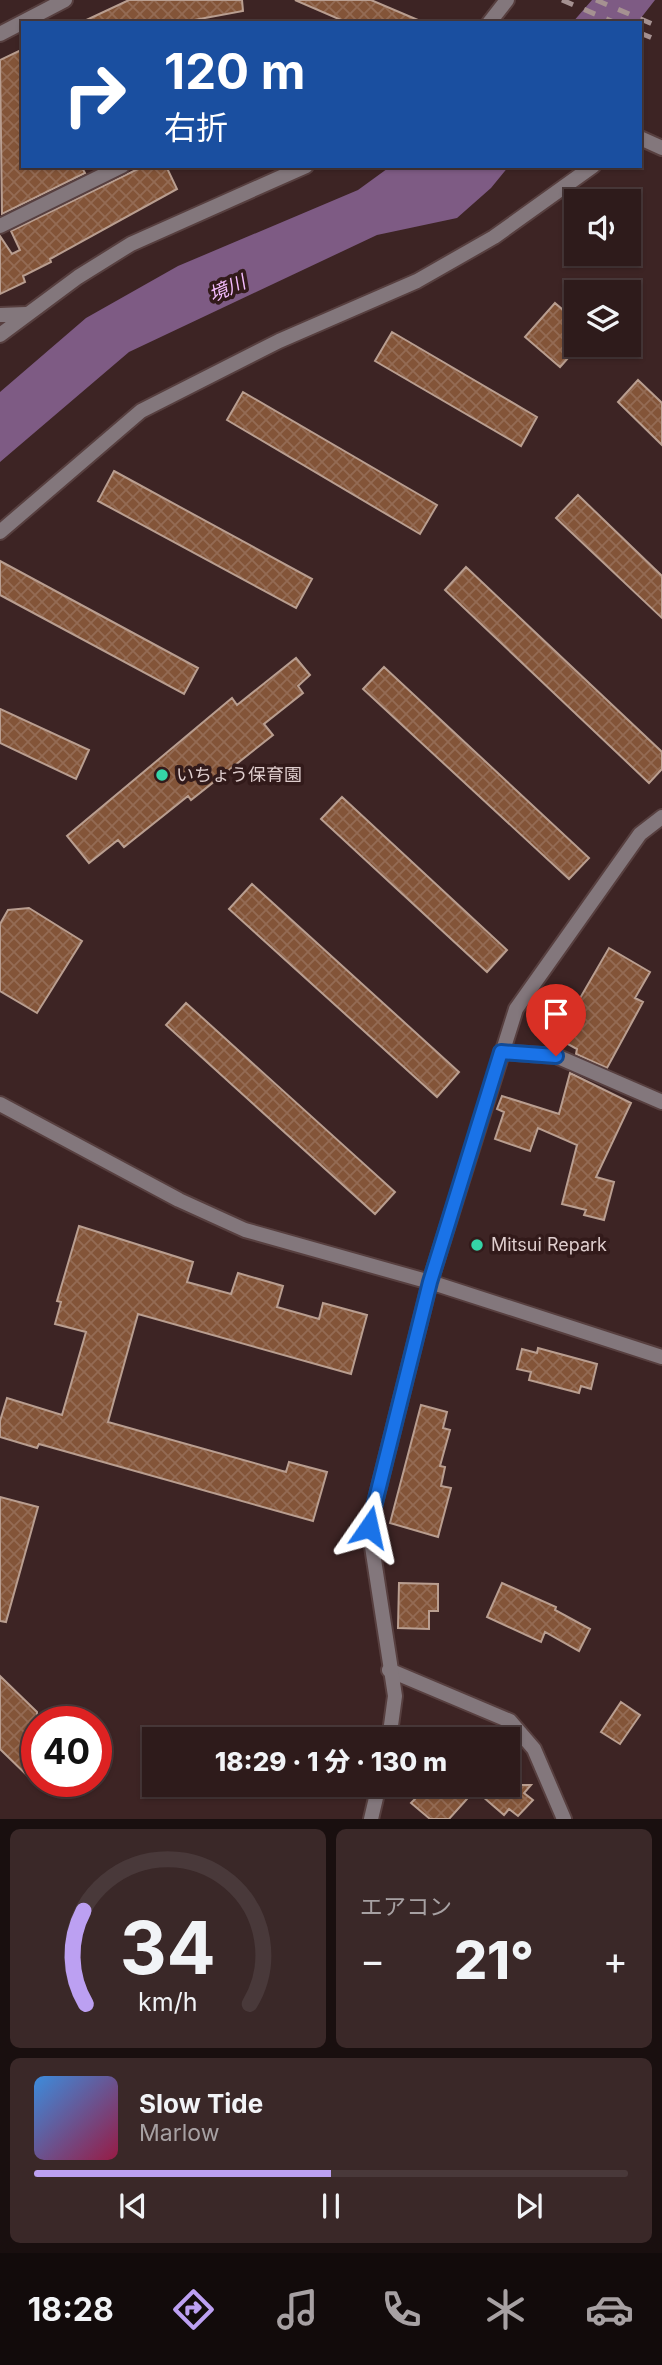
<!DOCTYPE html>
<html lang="ja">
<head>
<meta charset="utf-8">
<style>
	:root { --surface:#2e1b1b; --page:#3a2828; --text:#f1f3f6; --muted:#a7a1a3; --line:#49393a; --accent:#bca0f2 }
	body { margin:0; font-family:Inter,"Noto Sans JP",sans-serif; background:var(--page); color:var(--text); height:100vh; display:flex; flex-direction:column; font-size:26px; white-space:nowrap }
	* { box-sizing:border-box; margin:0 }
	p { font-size:23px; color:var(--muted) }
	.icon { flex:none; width:38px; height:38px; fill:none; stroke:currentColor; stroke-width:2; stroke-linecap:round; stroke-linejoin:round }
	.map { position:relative; height:1819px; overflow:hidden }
	.panel { display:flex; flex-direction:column; gap:10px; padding:10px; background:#190f0f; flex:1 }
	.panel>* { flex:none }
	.guide { position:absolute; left:21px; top:21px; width:621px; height:147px; border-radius:0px; box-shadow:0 2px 5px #0004,0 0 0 2px var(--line); background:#1a4fa0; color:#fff; overflow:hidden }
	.fabs { position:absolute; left:564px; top:189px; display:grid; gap:14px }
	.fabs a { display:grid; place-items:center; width:77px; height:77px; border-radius:0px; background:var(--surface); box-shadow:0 2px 5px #0004,0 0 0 2px var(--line); font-size:35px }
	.speed { position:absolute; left:21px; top:1706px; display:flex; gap:14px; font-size:35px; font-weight:700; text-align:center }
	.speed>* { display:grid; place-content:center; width:91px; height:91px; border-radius:50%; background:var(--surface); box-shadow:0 2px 5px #0004,0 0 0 2px var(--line); line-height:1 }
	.speed .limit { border:10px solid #d22; background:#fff; color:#111 }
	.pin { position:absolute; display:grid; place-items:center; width:60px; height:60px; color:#fff; margin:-72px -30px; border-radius:50% 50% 50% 0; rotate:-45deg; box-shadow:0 0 7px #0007 }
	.pin .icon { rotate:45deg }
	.me { position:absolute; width:77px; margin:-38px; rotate:11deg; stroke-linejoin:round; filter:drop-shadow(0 0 5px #0008) }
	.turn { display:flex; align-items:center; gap:24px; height:147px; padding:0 28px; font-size:32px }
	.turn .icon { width:91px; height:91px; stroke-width:2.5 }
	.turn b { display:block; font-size:49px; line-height:60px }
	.big { font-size:52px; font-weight:800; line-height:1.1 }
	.panel .tile { flex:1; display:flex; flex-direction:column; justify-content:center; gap:10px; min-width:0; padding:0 24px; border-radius:10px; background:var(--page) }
	.panel .dial { align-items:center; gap:0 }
	.dial svg { height:182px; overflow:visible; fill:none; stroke:var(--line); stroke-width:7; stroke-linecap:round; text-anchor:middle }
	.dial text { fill:var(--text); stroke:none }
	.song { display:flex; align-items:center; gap:21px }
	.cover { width:84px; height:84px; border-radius:10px; background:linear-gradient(135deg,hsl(210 70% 55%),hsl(340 70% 35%)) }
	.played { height:7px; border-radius:4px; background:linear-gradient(90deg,var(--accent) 50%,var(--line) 50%) }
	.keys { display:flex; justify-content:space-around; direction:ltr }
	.heat { display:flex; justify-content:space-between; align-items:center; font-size:38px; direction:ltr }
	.panel .tiles { flex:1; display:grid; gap:10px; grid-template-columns:1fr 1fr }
	.tile:last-child { grid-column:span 2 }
	.trip { position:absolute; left:142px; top:1727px; width:378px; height:70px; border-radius:0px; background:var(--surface); box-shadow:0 2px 5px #0004,0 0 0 2px var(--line); font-weight:800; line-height:70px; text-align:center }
	.tabs { display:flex; height:112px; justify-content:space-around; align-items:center; background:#120b0b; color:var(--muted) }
	.tabs .icon { width:49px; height:49px }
	.tabs .current { color:var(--accent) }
	.tabs b { font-size:32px; color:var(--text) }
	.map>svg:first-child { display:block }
</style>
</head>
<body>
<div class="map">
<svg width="662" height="1819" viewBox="0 0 662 1819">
	<defs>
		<pattern id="building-cross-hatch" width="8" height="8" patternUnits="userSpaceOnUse" patternTransform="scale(1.75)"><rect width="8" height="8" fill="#835438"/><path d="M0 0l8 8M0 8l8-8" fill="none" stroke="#946b54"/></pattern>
	</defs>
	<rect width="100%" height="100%" fill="#3d2424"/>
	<path fill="#7e5b84" d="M592 0H655L637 23H572Z
		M391 166H509L491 188 457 218 377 235 129 352 0 462V392L86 318 178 266 358 190Z"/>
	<path fill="url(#building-cross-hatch)" stroke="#b99e90" stroke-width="2" d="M129 0H242L243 11 178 23H80Z
		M295 0H371L425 23H348Z
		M23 49V166H81L85 173 2 214 0 60Z
		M144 166H166L177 189 50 259 51 262 23 276 25 282 0 294V236L12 254 20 250 11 231Z
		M555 303 576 321V349L560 367 525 337Z
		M392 332 537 417 521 446 375 361Z
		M638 380 662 403V445L618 402Z
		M243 392 437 505 420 534 227 420Z
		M114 471 312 579 296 608 98 501Z
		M578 495 662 576V618L556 518Z
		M0 561 198 668 184 694 0 595Z
		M466 567 662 752V769L649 783 445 590Z
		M296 658 310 675 298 686 303 693 264 724 273 735 191 800 188 796 124 847 118 840 89 863 67 836 232 698 237 705Z
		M384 667 589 858 569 879 363 689Z
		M0 709 89 750 76 779 0 743Z
		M342 797 507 950 487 972 321 819Z
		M252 884 459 1072 437 1097 229 909Z
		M29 908 82 941 37 1013 0 991V924L8 910Z
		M609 948 650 972 635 998 643 1002 607 1068 576 1054 577 1049 557 1038Z
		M186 1003 395 1192 375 1214 166 1025Z
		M570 1073 631 1103 596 1177 614 1182 604 1220 584 1215 586 1210 562 1204 577 1145 538 1128 530 1151 495 1139 504 1112 497 1109 502 1096 559 1114Z
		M79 1226 193 1262 187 1282 231 1294 238 1273 283 1286 277 1307 319 1319 323 1303 367 1315 351 1374 138 1314 108 1422 286 1472 289 1462 327 1472 313 1521 39 1444 37 1448 0 1437V1421L7 1398 62 1415 86 1332 55 1324 61 1302 57 1301Z
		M538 1348 597 1364 591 1389 581 1386 579 1393 529 1380 531 1372 517 1369 522 1349 537 1353Z
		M421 1405 447 1412 443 1428 450 1430 440 1466 445 1467 441 1486 451 1488 438 1537 390 1523Z
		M0 1497 38 1507 6 1622 0 1621Z
		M399 1583 438 1584V1611H429V1629L398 1628Z
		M502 1583 556 1607 555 1610 590 1629 579 1651 545 1632 541 1642 487 1617Z
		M0 1676 37 1712V1785L0 1749Z
		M621 1702 640 1715 620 1744 601 1732Z
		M401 1785H531L524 1793 533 1800 518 1816 509 1809 504 1815 475 1790 449 1819H430L411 1803 416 1798Z"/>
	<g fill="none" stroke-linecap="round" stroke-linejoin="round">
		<defs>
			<path id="minor" d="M489 23 507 0
				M0 34 65 0
				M0 226 122 166
				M0 315 26 314
				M0 335 78 277 131 244 306 166
				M501 1052 556 1056 662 1102
				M389 1670 510 1721 534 1749 564 1819"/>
			<path id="tertiary" d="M640 138 662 148
				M0 532 141 411 279 341 417 281 494 237 593 166
				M0 1104 179 1200 245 1230 430 1282 662 1357
				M389 1740 395 1696 369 1527 430 1282 516 1009 640 834 662 817
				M371 1819 379 1785"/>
		</defs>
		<use href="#minor" stroke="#573f3f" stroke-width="18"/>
		<use href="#tertiary" stroke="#573f3f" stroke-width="18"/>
		<use href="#minor" stroke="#83777c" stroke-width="14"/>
		<use href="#tertiary" stroke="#83777c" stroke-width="14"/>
		<path stroke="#a59191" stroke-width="5" stroke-dasharray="12 12" stroke-linecap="butt" d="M562 0 616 23
			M596 0 662 28
			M640 33 662 42"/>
	</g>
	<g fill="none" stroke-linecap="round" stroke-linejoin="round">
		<defs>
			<path id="route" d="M369 1527 430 1282 501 1052 556 1056"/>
		</defs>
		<use href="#route" stroke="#114b97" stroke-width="18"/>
		<use href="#route" stroke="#1a73e8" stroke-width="12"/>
	</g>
	<g fill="#35d4a7" stroke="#321a1a" stroke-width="2.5">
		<circle cx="162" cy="775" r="7"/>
		<circle cx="477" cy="1245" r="7"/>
	</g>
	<g text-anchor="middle" stroke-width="7" stroke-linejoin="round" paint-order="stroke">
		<g font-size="18" fill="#dfcece" stroke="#321a1a" text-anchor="start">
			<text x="176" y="781">いちょう保育園</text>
			<text x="491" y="1251">Mitsui Repark</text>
		</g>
		<g font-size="19" font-style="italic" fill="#f2bbfc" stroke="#321a1a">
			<text transform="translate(227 288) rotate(-24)" y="7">境川</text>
		</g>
	</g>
</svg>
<div class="fabs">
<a><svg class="icon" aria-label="sound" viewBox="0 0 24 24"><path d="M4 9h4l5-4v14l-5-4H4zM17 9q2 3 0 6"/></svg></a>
<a><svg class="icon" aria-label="layers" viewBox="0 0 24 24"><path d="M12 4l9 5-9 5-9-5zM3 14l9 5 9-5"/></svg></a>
</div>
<div class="speed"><div class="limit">40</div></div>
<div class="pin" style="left:556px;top:1056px;background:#d93025"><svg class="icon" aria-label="arrive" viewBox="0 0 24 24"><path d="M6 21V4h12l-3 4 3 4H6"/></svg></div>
<svg class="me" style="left:369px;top:1527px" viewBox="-20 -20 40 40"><path d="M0-17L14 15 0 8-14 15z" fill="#1a73e8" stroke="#fff" stroke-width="4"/></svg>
<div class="trip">18:29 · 1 分 · 130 m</div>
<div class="guide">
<div class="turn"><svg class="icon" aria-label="right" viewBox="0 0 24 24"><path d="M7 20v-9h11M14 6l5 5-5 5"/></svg><div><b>120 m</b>右折</div></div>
</div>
</div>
<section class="panel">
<div class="tiles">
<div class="tile dial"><svg viewBox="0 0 100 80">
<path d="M14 69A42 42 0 1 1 86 69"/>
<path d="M14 69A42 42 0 0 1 13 28" stroke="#bca0f2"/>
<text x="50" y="56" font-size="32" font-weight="700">34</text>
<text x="50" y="72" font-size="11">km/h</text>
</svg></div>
<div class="tile"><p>エアコン</p>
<div class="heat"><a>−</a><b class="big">21°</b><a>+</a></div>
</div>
<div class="tile">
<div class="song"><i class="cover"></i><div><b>Slow Tide</b><p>Marlow</p></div></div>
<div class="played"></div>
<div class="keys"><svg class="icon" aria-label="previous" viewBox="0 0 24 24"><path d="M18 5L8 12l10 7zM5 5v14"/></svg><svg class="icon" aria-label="pause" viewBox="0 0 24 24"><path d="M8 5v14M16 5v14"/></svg><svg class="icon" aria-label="next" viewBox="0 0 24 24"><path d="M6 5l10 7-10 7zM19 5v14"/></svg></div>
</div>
</div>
</section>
<nav class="tabs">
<b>18:28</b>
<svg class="icon current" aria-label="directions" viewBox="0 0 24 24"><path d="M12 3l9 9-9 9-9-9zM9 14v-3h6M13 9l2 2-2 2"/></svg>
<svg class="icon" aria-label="music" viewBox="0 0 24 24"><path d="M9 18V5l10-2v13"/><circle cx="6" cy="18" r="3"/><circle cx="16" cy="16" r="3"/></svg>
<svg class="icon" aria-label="phone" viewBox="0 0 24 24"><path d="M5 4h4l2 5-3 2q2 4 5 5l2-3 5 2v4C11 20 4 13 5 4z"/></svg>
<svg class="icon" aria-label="climate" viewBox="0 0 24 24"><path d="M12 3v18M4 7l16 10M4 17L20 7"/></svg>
<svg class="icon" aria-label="car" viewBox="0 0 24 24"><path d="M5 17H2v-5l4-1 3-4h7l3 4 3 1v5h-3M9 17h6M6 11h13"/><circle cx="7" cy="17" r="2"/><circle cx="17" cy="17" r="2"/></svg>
</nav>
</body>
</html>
